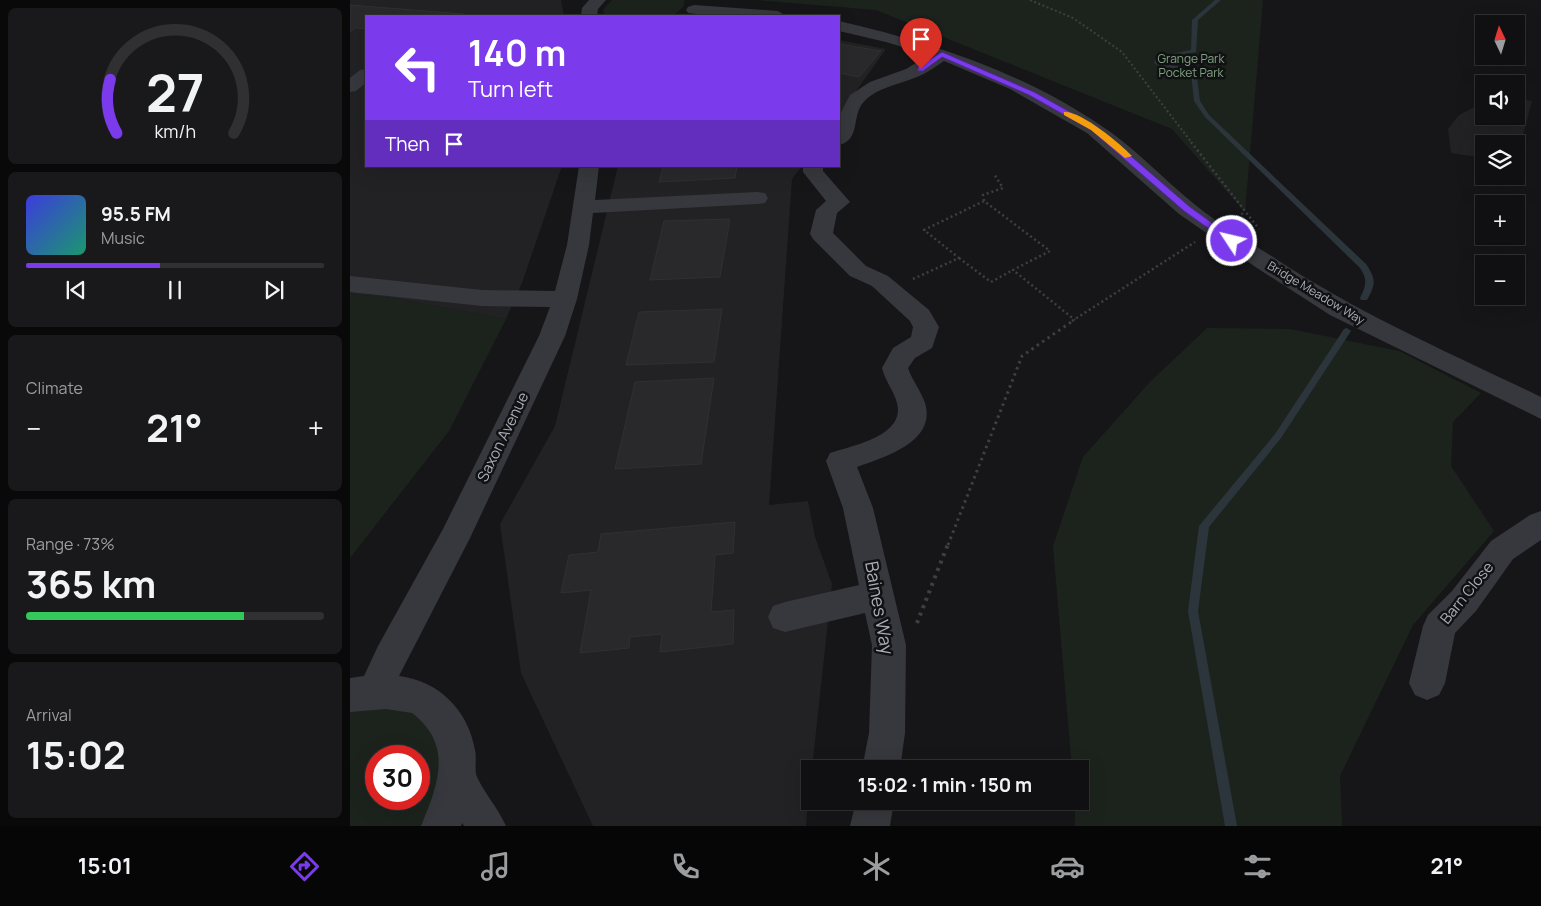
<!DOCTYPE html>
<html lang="en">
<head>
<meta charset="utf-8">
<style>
	:root { --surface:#101012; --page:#19191b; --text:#f1f3f6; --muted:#9c9d9f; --line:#303032; --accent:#7c3aed }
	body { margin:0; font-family:Manrope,sans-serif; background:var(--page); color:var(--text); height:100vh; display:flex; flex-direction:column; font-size:19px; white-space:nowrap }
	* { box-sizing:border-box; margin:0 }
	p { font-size:16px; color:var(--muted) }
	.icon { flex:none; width:28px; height:28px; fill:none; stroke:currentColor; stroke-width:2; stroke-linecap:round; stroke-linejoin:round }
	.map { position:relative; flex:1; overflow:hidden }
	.details { display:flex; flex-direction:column; gap:8px; padding:8px; background:#09090a; width:350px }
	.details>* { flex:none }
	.hud { position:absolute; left:15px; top:15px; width:475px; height:152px; border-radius:0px; box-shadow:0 5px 20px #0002,0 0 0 1px var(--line); background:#7c3aed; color:#fff; overflow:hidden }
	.needle { width:32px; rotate:356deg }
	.controls { position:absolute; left:1125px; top:15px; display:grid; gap:10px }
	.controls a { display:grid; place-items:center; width:50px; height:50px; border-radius:0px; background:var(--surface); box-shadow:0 5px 20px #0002,0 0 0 1px var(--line); font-size:25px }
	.speed { position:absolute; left:15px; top:745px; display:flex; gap:10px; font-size:25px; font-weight:700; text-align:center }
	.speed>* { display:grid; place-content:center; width:65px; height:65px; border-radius:50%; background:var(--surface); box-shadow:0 5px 20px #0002,0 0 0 1px var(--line); line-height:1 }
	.speed .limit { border:8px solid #d22; background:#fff; color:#111 }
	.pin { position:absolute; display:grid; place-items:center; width:42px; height:42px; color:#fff; margin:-51px -21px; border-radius:50% 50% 50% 0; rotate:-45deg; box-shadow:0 0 5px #0007 }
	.pin .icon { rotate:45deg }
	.me { position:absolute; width:55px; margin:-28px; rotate:305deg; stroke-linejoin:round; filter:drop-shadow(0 0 4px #0008) }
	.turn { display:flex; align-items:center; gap:18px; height:105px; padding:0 20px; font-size:22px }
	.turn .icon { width:65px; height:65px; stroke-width:2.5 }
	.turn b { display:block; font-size:35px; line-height:42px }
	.then { display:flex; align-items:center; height:48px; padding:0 20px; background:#0003; gap:10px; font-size:19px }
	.big { font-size:38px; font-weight:700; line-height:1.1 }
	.details .tile { flex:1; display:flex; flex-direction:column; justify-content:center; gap:8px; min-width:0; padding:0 18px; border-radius:8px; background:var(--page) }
	.details .dial { align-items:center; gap:0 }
	.dial svg { height:130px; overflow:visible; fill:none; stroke:var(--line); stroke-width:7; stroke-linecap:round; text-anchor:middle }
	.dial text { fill:var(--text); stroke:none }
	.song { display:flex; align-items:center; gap:15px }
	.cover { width:60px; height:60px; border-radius:8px; background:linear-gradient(135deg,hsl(240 70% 55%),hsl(160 70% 35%)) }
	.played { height:5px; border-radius:2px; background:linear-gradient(90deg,var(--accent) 45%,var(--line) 45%) }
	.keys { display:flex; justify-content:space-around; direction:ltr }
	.heat { display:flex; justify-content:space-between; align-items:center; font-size:28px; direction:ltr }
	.charge { height:8px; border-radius:4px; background:linear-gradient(90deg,#34c759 73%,var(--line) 0) }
	.trip { position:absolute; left:451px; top:760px; width:288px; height:50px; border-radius:0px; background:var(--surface); box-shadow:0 5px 20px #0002,0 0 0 1px var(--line); font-weight:700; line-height:50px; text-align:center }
	.tab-bar { display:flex; height:80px; justify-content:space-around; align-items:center; background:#060607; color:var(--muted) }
	.tab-bar .icon { width:35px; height:35px }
	.tab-bar .current { color:var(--accent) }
	.tab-bar b { font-size:22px; color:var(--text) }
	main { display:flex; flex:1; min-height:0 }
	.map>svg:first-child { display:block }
</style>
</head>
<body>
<main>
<section class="details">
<div class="tile dial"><svg viewBox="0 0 100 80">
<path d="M14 69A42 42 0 1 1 86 69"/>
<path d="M14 69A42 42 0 0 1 10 36" stroke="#7c3aed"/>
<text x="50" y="56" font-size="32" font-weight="700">27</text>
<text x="50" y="72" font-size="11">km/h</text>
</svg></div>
<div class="tile">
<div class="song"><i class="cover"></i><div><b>95.5 FM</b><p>Music</p></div></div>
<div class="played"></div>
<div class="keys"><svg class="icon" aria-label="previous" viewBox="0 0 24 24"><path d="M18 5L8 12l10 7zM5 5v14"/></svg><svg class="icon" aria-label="pause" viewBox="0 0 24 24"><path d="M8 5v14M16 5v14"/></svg><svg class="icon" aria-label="next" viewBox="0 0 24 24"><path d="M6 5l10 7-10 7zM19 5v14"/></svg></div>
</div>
<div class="tile"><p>Climate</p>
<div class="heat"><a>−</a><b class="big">21°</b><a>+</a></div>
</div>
<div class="tile"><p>Range · 73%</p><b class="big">365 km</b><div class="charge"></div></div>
<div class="tile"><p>Arrival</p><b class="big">15:02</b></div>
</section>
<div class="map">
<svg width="1191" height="826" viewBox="0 0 1191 826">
	<rect width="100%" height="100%" fill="#161618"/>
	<path fill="#222225" d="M0 0H211L214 16H16V166H212L172 283 156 319 42 298 0 294Z
		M489 40 536 49 489 115Z
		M1166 97 1182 101 1166 161V144H1134V158L1101 153 1098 129 1109 115 1134 102V116H1166Z
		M268 166H452L442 179 419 505 458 501 465 537 482 584 462 769H460L456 826H243L171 673 150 524 205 426Z"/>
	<path fill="#1c231d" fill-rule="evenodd" d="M262 0H334V6L323 16H255L253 10Z
		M407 0H913L895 212 822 129 526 10Z
		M0 294 42 298 156 319 99 431 0 558Z
		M857 328 940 329 1049 351 1131 393 1103 422 1101 466 1144 531 1063 625 990 776 992 826H725V801H730V769H722L703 546 733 457 799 383Z
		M0 706 60 709 88 738 91 783 73 826H0ZM26 756H69V799H26Z"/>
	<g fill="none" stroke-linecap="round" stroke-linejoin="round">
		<path fill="#2c353c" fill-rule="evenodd" d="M865 0H871L848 20 846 52 811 59 810 62C822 67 835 63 846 71L850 101 859 115 1016 264C1026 279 1026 284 1017 300H1011L1010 298C1016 286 1018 279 1010 268L855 117 844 101 841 73C830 65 815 71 804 63L806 57 841 50 842 20Z
			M997 328 1001 331 931 438 859 527 848 611 887 826H875L838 611 849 526 925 434 994 329Z"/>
	</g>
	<path fill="#29292c" stroke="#303034" d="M0 5 114 14 112 16H16V29L5 28 0 32Z
		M489 44 531 51 509 77 489 73Z
		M313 166H387L385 178 309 182Z
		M1128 169 1134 170V176L1165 177V184L1142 178 1141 186 1126 182Z
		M380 219 370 277 300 280 314 221Z
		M372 309 364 362 276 365 289 312Z
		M364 378 351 464 265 469 285 382Z
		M385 522 383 553 365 555 361 612 384 610 383 644 310 652 312 634 280 637 279 648 230 653 241 590 211 593 219 555 248 552 251 534Z"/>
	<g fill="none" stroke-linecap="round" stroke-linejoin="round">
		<path stroke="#3d3f44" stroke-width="2" stroke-dasharray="2 2.5" stroke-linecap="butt" d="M680 0 723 18 772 52 842 143"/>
		<path stroke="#3d3f44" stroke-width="2.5" stroke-dasharray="2 3" stroke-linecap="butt" d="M841 142 909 229
			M634 201 633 195 653 188 644 174
			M887 217 895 212
			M609 258 641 282 663 270
			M563 279 609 258 574 230 634 201 700 251 663 270 725 320
			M722 321 845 242"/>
		<path stroke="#3d3f44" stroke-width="3" stroke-dasharray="2.5 4" stroke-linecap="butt" d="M598 545 672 356 724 320"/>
		<path stroke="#3d3f44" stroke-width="4" stroke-dasharray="3 5" stroke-linecap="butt" d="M567 623 598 544"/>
		<path fill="#37383d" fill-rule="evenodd" d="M239 0H256L248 9 247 16H231L232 8Z
			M344 5 428 11 436 16H364L338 13 336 10 338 7Z
			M489 21C580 42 672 72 750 125 783 146 812 178 843 203 867 223 896 240 923 257 1007 313 1100 353 1191 397V419L980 315 907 268 829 214 737 133 660 89 594 61C585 67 577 73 567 77 550 84 524 88 512 104 502 118 510 140 489 145L490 114 500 95 520 82 556 69 579 55 536 42 489 31Z
			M16 69V83L6 91 0 92V78L10 70Z
			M229 166H249L245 200 407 192 415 193 418 198 415 203 407 204 243 213 239 245 227 299 215 336 120 538 49 676C89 681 118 710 125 750 127 758 124 770 127 777 135 794 148 808 156 826H114L112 823 111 826H71C88 785 104 745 62 713L36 709 0 712V678L14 676 28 646 93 529 189 336 200 307 132 306 0 292V276L132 290 205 291 217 245Z
			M453 166H473V171L500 202 487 213 483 233 516 266 538 276 579 310 589 327 582 348 565 358 558 368C562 380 571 391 575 403 587 442 534 457 507 467L523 508 556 645 555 733 550 769H512L519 733 522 645 515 613 435 632 423 628 418 617 423 606 435 602 509 585 493 508 476 461 480 453C502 446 556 436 547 403 544 391 535 381 532 368L543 348 561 337 563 327 560 321 522 286 500 276 463 239 460 234 466 210 476 201 453 172Z
			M1191 511V540L1163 559 1126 611 1105 633 1095 683 1089 695 1077 700 1065 695 1059 683 1073 626 1078 615 1102 591 1141 541 1180 515Z
			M506 801H544L540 826H500Z"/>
	</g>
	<path fill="#7c3aed" stroke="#51269a" d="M592 52 684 92 747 127 840 207 887 241 879 243 834 211 741 130 679 95 592 57 573 71H568V67Z"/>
	<path fill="#f59e0b" d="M714 112C730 110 771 144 782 156L775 158 741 130 714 115Z"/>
	<g text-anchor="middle" stroke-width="5" stroke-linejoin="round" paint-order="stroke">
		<g font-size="12" fill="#7fa381" stroke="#111113">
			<text x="841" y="63">Grange Park<tspan x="841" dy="14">Pocket Park</tspan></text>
		</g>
		<g font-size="12" fill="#a8adb8" stroke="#111113">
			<text transform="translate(966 293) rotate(31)" y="4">Bridge Meadow Way</text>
		</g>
		<g font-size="15" fill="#a8adb8" stroke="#111113">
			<text transform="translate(153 437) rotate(-64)" y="5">Saxon Avenue</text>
			<text transform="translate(1117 593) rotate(-51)" y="5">Barn Close</text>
		</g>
		<g font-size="18" fill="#a8adb8" stroke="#111113">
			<text transform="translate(529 608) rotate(80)" y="6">Baines Way</text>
		</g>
	</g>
</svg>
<div class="controls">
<a><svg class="needle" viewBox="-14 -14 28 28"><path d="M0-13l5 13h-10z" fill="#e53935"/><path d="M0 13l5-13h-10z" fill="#9c9d9f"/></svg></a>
<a><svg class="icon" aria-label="sound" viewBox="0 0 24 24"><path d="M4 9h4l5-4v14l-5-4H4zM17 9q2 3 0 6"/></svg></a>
<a><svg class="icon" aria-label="layers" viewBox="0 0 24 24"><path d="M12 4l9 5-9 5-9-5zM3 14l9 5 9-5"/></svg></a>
<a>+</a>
<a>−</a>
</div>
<div class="speed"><div class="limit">30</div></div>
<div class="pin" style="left:571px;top:69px;background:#d93025"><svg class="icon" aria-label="arrive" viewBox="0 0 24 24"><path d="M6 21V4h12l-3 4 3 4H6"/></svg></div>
<svg class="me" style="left:882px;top:241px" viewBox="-20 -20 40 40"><circle r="17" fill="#7c3aed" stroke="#fff" stroke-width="3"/><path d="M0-11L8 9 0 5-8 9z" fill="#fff"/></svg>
<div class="trip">15:02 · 1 min · 150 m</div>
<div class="hud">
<div class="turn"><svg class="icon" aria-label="left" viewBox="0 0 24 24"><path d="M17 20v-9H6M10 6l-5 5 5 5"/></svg><div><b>140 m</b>Turn left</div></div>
<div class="then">Then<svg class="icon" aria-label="arrive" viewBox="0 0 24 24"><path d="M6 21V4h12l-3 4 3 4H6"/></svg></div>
</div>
</div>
</main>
<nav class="tab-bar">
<b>15:01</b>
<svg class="icon current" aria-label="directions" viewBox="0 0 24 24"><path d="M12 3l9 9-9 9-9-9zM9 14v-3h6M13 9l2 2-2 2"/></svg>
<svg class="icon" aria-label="music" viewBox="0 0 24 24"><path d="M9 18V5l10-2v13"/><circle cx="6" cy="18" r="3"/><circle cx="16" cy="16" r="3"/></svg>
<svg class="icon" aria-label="phone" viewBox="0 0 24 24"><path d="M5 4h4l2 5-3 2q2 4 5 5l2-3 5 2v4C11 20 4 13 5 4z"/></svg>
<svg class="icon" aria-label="climate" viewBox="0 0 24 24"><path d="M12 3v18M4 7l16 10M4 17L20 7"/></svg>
<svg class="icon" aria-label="car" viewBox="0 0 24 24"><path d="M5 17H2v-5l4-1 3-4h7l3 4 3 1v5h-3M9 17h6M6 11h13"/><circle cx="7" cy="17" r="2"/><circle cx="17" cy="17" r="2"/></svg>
<svg class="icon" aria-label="filters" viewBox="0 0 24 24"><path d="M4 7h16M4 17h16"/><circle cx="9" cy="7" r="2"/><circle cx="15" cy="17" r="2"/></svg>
<b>21°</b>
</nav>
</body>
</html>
